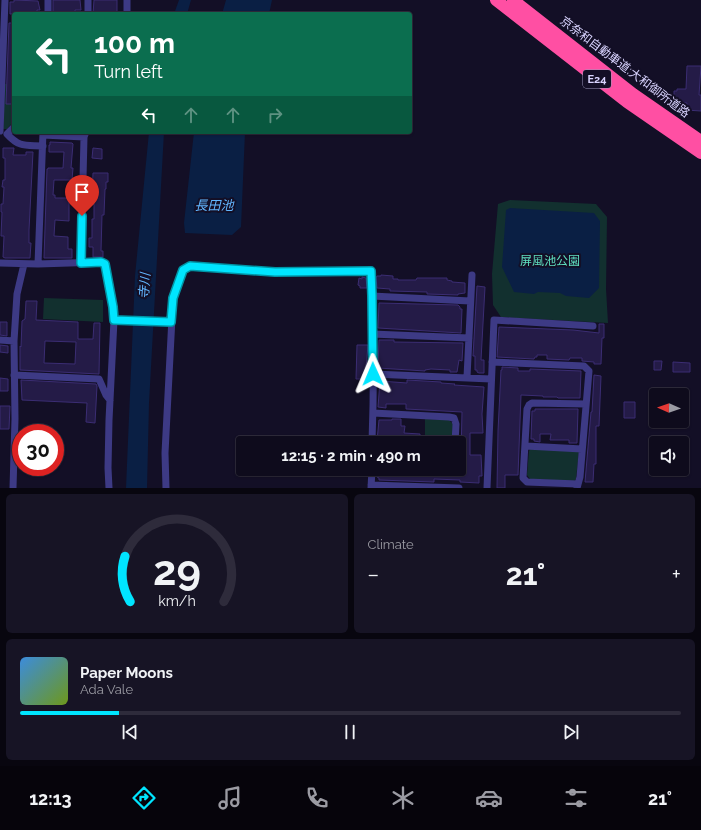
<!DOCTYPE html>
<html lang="en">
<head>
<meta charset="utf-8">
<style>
	:root { --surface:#0e0b1c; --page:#171425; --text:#f1f3f6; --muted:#9b9ba3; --line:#2e2b3b; --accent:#00e5ff }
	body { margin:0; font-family:Raleway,"Noto Sans JP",sans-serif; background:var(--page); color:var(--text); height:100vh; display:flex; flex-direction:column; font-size:15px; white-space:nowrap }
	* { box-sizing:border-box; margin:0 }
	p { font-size:13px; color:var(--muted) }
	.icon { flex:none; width:22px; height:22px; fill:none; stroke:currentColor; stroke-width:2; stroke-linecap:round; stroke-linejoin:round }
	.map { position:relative; height:488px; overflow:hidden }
	.side { display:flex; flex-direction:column; gap:6px; padding:6px; background:#08060f; flex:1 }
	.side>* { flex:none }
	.hud { position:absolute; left:12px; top:12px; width:400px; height:122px; border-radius:4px; box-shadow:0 1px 3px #0004,0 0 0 1px var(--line); background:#0b6e4f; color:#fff; overflow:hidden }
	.needle { width:26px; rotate:272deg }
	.controls { position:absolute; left:649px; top:388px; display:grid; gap:8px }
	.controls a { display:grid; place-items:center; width:40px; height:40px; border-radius:4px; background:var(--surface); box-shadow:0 1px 3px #0004,0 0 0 1px var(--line); font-size:20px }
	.speed { position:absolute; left:12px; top:424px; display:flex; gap:8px; font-size:20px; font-weight:700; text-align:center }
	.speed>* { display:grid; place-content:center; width:52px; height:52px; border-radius:50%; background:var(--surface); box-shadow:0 1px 3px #0004,0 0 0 1px var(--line); line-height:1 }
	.speed .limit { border:6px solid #d22; background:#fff; color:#111 }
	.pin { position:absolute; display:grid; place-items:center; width:34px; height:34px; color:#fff; margin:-41px -17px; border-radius:50% 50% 50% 0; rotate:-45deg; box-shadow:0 0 4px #0007 }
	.pin .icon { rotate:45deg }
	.me { position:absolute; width:44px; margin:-22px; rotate:359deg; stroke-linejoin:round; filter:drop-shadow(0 0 3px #0008) }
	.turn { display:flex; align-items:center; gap:14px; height:84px; padding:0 16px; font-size:18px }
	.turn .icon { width:52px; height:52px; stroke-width:2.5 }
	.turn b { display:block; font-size:28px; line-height:34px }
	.lanes { display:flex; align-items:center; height:38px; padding:0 16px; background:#0003; justify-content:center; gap:20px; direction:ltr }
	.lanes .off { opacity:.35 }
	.big { font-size:30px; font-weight:700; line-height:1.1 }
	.side .widget { flex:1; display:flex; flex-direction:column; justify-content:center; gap:6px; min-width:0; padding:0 14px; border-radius:6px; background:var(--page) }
	.side .dial { align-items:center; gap:0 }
	.dial svg { height:104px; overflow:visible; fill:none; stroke:var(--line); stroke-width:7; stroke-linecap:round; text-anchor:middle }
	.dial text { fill:var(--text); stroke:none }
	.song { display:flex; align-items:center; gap:12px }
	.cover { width:48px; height:48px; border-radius:6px; background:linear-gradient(135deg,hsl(210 70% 55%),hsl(80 70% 35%)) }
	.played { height:4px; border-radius:2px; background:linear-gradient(90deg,var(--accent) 15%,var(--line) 15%) }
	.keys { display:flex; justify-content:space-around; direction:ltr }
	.heat { display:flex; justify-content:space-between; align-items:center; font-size:22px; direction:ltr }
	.side .tiles { flex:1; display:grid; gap:6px; grid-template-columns:1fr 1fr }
	.widget:last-child { grid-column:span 2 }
	.trip { position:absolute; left:236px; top:436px; width:230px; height:40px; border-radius:4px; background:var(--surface); box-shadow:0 1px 3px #0004,0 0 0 1px var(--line); font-weight:700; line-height:40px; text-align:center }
	.tabs { display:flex; height:64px; justify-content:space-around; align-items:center; background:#06040b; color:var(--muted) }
	.tabs .icon { width:28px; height:28px }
	.tabs .selected { color:var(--accent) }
	.tabs b { font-size:18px; color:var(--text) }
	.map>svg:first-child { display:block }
</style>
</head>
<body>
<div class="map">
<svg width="701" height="488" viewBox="0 0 701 488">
	<rect width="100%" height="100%" fill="#130f26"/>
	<path fill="#12302f" d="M5 84H14V121L7 129H3Z
		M510 200 596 204 607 217 606 289 608 323 501 317 493 305 492 274 498 204Z
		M44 298 103 300V322L43 319Z
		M425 419 449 420 453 424 452 443H425Z
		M531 448 579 451 576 479 574 481 530 479 527 475 529 451Z"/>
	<path fill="#0a1f44" d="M179 0H191L187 14H174Z
		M226 0H272L269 14H222Z
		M149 132H164L149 403 147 488H126L135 276Z
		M194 132H245L241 227 232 235 185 233 184 223Z
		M510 208 594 213 600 221 599 288 589 298 566 296 560 293 538 292 534 294 514 292 502 267 506 210Z"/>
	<path fill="#241b47" stroke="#3b2d73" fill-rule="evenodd" d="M14 0 38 1 40 10H37V14H10V2H14Z
		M53 0H80L81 10H75V14H53Z
		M94 0H117V14H93Z
		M9 23H14V104H6Z
		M687 66H701L699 95H701V111L686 110 687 103 677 102V98H674V91H677V89H686Z
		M50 142 72 143 73 144 71 168H73L72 180H54L53 195H55V198H69V221L55 220 54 236 68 237V249H72V258H44L47 169H48V168H63L64 152H49V145H50Z
		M3 148H14L13 155H26V152H33L29 230V243H31L30 258H5L3 257 4 236H1L2 212H1V204H3L4 187H2L3 180H5V158H3Z
		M93 148 102 149V159L92 158Z
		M93 173H108V182H106V189H105L104 215H102L101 251H103V257H93V247H89V238H92V219H94V204H90V197L92 196Z
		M381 275 393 276V279H398V280H416L417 278H447V280L452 281V282L465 283V293L458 294V295L427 294V292L390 291V289L377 288 376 278 377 276H381Z
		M362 277 366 278 367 288H360V286L358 285 359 278 362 279Z
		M477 286 485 287 481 360H484V373H479L477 372V370H475V356H473Z
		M26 301H37L36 320 78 322V339H93L94 323H100L99 374 20 370V346L21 347 22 321 25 319ZM45 341 76 342 75 364 44 363Z
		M379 303 458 305 460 307V309H462L461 333 378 328Z
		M0 322H7V336L0 335Z
		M599 324H604V338H602L601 364H594V362L582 361V358H570L569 360 547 359V355H537V357H535L534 359 497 357 499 327 573 330 599 333Z
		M379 340H394V342L463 343 462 361 459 360 457 372H450V370L431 369 425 370V371L378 368Z
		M0 345 8 346V353L0 352Z
		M357 345H368L365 379H356Z
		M654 361H662L661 370H654Z
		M673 362 690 363V372H673Z
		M502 367 518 368V371H530V369L581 371 580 398H558L557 397H543V396L521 395 518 475H505V488H497L498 431 501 370H502Z
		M594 375 601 376 599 426H596V464H594L593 482H585L591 412H592Z
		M0 378 8 379V391H0Z
		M21 380 96 384 97 386 95 423 86 422 87 403 22 400Z
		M407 380 441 382V383L455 384 454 385 484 387 482 414 483 433H470V455H481L482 476H479V483L460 482V480L434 479V482L379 480V478L377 477V469L459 471V459H461V455L462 412 406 409V404H386V408L378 407 380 381 407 383Z
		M624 402H635V418H624Z
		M0 406H10L9 429H0Z
		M535 409H578L577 443H569V440H550L551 434H540V442L534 441V439H531L532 411H535Z
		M392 419H401V426H405L404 433 420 434V443L399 441V443L378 442 377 441 379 420H392Z"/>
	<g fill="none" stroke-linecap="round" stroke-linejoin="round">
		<path stroke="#3d3a85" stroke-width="7" d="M48 14V0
			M88 14V0
			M127 14V0
			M14 127 7 134C20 148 25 145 43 146
			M0 131 5 0
			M43 135 84 137
			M0 263 38 264 101 262 105 264 110 296 113 307 114 320 109 420 108 468 109 488
			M81 263 84 137 86 132
			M38 264 43 132
			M372 296 470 301
			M114 320 171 322
			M372 334 469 338
			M0 340 14 341
			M492 362 584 366 589 371 580 477 577 488
			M373 374 491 379
			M14 375 99 379 106 395 110 400
			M467 377 472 275
			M373 413 449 417 454 418 456 424 455 443
			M526 446 582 449
			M578 484 527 482 523 478 527 409 529 405 532 403 586 404
			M371 485 459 488
			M13 488 15 419 14 341 17 294 24 264
			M166 488 165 453 173 298 183 270 190 266 275 272 371 271C374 328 374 386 372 443
			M371 488 372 469
			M487 488 494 320 593 326"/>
		<path stroke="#ff4fa3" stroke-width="12" d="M496 0 627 102 701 153
			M513 0 633 94 701 141"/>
	</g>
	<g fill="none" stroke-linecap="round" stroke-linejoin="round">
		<defs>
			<path id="route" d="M82 216 81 263 101 262 105 264 113 307 114 320 171 322 173 298 183 270 190 266 275 272 371 271 372 296 373 374"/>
		</defs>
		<use href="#route" stroke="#0095a6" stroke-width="10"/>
		<use href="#route" stroke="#00e5ff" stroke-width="7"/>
	</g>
	<g text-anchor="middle" stroke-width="4" stroke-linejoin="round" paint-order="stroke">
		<rect fill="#130f26" stroke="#9e99be" stroke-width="1" x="583" y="70" width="28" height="18" rx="3"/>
		<g font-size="11" font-weight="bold" fill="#d9d4ff">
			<text x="597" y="83">E24</text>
		</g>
		<g font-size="12" fill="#d9d4ff" stroke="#130f26">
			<text transform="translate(625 67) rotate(37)" y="4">京奈和自動車道;大和御所道路</text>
		</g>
		<g font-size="12" fill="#5fe0c0" stroke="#130f26">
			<text x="550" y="265">屏風池公園</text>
		</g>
		<g font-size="13" font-style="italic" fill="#62b6ff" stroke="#130f26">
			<text x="214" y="210">長田池</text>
			<text transform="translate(144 286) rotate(-86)" y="5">寺川</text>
		</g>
	</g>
</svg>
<div class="controls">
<a><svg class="needle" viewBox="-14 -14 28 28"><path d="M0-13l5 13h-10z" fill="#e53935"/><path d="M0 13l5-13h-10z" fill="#9b9ba3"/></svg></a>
<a><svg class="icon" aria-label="sound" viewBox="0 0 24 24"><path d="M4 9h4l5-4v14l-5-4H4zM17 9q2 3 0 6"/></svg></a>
</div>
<div class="speed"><div class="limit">30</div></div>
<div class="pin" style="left:82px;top:216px;background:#d93025"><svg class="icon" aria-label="arrive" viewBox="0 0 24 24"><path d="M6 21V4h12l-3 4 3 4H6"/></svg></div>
<svg class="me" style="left:373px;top:374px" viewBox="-20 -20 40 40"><path d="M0-17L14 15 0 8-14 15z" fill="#00e5ff" stroke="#fff" stroke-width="4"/></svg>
<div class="trip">12:15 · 2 min · 490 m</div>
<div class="hud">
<div class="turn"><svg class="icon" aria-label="left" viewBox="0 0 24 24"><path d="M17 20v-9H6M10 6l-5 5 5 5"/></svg><div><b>100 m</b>Turn left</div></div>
<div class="lanes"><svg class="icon" aria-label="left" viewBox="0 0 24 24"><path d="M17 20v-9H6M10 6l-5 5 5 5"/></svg><svg class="icon off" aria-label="ahead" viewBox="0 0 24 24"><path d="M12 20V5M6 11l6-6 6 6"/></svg><svg class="icon off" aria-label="ahead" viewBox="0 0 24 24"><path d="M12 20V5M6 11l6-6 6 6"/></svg><svg class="icon off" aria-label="right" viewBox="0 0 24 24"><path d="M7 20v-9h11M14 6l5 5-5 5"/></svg></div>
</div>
</div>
<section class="side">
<div class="tiles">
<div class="widget dial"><svg viewBox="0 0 100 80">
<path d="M14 69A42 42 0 1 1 86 69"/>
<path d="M14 69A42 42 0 0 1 10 34" stroke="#00e5ff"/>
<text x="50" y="56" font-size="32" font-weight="700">29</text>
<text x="50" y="72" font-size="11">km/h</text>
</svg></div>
<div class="widget"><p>Climate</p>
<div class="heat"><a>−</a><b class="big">21°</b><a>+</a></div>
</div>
<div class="widget">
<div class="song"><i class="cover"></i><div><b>Paper Moons</b><p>Ada Vale</p></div></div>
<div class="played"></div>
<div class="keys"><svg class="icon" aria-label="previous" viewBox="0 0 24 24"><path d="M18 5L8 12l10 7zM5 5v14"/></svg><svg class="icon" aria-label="pause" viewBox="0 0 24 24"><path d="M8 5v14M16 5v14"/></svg><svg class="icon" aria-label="next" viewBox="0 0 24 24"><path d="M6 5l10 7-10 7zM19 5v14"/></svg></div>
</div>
</div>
</section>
<nav class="tabs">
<b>12:13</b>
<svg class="icon selected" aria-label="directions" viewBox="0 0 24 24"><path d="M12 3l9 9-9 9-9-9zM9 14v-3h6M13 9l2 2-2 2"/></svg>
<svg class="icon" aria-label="music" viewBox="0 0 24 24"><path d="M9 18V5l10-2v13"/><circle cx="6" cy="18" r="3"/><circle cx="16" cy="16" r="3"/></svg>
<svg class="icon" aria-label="phone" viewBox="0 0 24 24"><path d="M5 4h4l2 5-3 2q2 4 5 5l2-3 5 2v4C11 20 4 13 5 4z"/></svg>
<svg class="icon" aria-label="climate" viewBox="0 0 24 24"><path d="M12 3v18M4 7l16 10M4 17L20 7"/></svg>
<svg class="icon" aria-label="car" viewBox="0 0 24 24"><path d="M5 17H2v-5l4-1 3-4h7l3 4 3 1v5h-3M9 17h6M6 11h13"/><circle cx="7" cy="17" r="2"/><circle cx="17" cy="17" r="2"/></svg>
<svg class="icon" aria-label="filters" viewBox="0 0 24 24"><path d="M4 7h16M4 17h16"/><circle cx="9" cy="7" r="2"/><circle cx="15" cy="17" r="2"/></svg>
<b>21°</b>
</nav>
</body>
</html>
